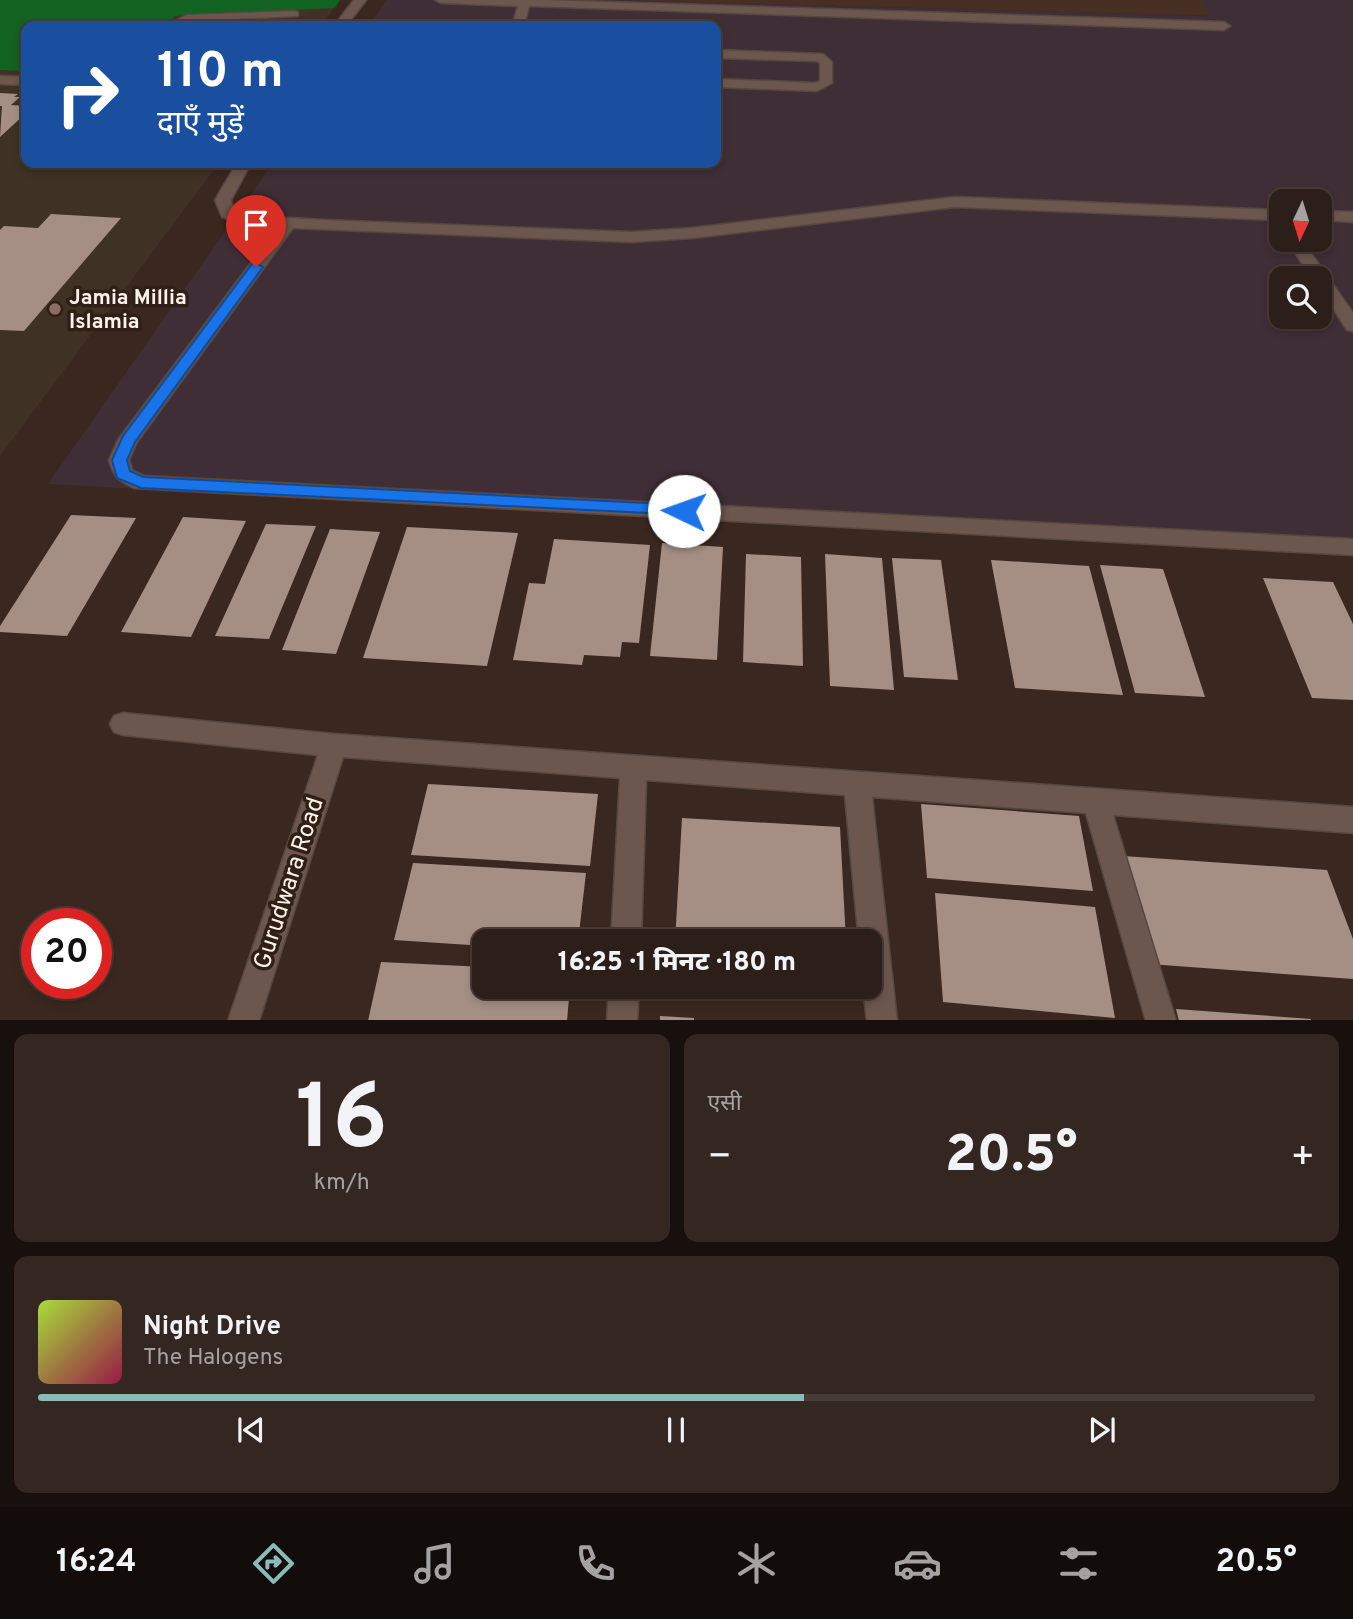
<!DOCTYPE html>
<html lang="hi">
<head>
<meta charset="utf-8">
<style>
	:root { --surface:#2c1e18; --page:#342721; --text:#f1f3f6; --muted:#a6a2a2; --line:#483c37; --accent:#8bbbb9 }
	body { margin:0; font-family:Overpass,"Noto Sans Devanagari",sans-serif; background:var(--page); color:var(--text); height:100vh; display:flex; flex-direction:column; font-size:26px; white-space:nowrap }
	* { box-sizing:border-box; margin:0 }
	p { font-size:23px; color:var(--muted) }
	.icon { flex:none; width:38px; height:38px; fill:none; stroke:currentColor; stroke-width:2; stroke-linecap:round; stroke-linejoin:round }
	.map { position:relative; height:1020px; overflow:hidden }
	.side { display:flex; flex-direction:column; gap:14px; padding:14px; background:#18100d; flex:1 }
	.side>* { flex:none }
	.hud { position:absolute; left:21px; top:21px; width:700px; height:147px; border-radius:14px; box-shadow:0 4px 10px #0003,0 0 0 2px var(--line); background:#1a4fa0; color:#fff; overflow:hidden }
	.needle { width:46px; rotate:184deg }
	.controls { position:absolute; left:1269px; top:189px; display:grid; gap:14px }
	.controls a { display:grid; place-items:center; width:63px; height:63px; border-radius:14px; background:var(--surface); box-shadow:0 4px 10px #0003,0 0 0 2px var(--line); font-size:35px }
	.speed { position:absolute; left:21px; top:908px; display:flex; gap:14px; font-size:35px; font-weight:700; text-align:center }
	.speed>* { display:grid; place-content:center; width:91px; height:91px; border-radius:50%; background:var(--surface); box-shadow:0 4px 10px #0003,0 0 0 2px var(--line); line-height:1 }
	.speed .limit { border:10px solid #d22; background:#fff; color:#111 }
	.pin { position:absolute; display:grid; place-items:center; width:60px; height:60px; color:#fff; margin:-72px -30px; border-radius:50% 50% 50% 0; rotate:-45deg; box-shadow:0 0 7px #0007 }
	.pin .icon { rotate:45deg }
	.me { position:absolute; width:77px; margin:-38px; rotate:273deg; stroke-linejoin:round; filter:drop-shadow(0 0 5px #0008) }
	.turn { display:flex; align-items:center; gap:24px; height:147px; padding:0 21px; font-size:32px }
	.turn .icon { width:91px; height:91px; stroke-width:2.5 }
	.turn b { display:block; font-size:49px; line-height:60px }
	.big { font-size:52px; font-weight:800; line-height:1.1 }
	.side .card { flex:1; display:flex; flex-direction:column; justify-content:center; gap:10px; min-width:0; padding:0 24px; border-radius:14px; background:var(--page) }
	.side .dial { align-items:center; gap:0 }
	.dial b { font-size:91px; line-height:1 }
	.song { display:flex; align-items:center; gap:21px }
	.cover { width:84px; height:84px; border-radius:10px; background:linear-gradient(135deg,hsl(80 70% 55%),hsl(340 70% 35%)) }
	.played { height:7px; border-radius:4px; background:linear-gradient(90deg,var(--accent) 60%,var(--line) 60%) }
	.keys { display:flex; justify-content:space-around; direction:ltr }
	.heat { display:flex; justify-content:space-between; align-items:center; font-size:38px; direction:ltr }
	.side .tiles { flex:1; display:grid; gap:14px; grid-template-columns:1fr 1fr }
	.card:last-child { grid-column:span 2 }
	.trip { position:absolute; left:472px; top:929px; width:410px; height:70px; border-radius:14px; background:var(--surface); box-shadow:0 4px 10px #0003,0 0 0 2px var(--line); font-weight:800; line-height:70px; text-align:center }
	.menu { display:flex; height:112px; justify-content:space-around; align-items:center; background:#120c0a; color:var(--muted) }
	.menu .icon { width:49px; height:49px }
	.menu .active { color:var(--accent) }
	.menu b { font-size:32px; color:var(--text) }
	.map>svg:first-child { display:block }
</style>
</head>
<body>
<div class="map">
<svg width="1353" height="1021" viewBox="0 0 1353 1021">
	<rect width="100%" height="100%" fill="#3a2820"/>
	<path fill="#472f23" d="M613 0H1201L1212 16Z"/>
	<path fill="#402e37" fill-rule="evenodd" d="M387 0H613L1211 16 1201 0H1353V556L48 484 273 163H716V26H368ZM1281 201H1320V240H1281ZM1281 278H1320V317H1281Z"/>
	<path fill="#3f3124" d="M0 0H340L321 26H26V163H219L0 456Z"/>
	<path fill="#126221" d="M0 0H340L335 8 175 16 165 26H26V71L0 70Z"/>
	<path fill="#a58f85" d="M0 93 18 94 14 97H20L11 105 26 106V113L0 137 2 106H0Z
		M51 214 121 218 24 331 0 330V230L4 226 38 228Z
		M71 515 136 518 67 636 0 632V626Z
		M183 517 246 521 191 637 121 632Z
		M266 524 316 526 269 639 215 636Z
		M407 527 518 533 487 666 363 658Z
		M330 529 380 532 336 654 282 650Z
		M554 539 650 545 639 643 622 642 620 657 584 655 582 665 513 660 529 583 545 584Z
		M662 543 723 547 717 660 650 656Z
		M746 554 801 557 803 666 743 662Z
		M825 554 882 558 894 690 830 686Z
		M892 558 941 560 958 680 904 677Z
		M991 560 1089 566 1123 695 1015 688Z
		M1100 565 1163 569 1205 697 1135 693Z
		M1263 578 1333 582 1353 624V700L1312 698Z
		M428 784 598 794 590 866 411 855Z
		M921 804 1079 816 1093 891 927 878Z
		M682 818 840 827 846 942H675Z
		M1123 856 1327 870 1353 939V979L1149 964Z
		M413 863 586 873 578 942H485V946L394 940Z
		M935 893 1095 907 1115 1018 943 1002Z
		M381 962 485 967V987H570L567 1021H368Z
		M1176 1009 1311 1019V1021H1179Z
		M660 1016 694 1018V1021H660Z"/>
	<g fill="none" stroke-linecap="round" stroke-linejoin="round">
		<defs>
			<path id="minor" d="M354 0H366L346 26H334Z
				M435 0H544L1224 22 1230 26 1224 30 529 6 524 26H512L518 6 441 3Z
				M294 11 298 12V16L189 21 179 26H164L187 15Z
				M716 50 823 54 832 62V83L817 91 716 87V79L815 83 820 81V63L816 61 716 58Z
				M0 76 26 77V85L0 84Z
				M237 163H251L231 200 234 211 252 216 324 220 632 232 692 228 955 197 1281 210V220L955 207 692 238 632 242 293 228 137 442 129 460 132 470 144 476 1353 539V555L134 488C118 480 114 477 109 460L118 440 278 227 251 226 222 217 215 200Z
				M1320 211 1353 212V222L1320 220Z
				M1286 240H1302L1353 313V331L1347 330 1320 289V278H1312Z
				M123 713 334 734 1353 807V833L1113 815 1176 1021H1146L1086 813 872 797 897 1021H867L863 987H870V942H859L845 795 646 780 641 942H611L620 778 343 757 259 1021H228L318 755 123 735 114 732 110 724 114 716Z
				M609 987H639L637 1021H607Z"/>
		</defs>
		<use href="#minor" stroke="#56473f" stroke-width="3"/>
		<use href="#minor" fill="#6b574e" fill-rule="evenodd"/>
	</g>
	<path fill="#1a73e8" stroke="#114b97" stroke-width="2" d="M256 263 263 267 135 442 127 460 130 471 143 477 684 505 692 511 689 515 141 488 117 478 112 460 123 436 252 264Z"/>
	<circle fill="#8d6e63" stroke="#301f17" stroke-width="2.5" cx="55" cy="309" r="7"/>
	<g text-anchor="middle" stroke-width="7" stroke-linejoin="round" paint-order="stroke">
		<g font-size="21" font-weight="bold" fill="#fdf1eb" stroke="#301f17" text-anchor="start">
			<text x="69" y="304">Jamia Millia<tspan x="69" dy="24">Islamia</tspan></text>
		</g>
		<g font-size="24" fill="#fdf1eb" stroke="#301f17">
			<text transform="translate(288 883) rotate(-72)" y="8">Gurudwara Road</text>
		</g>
	</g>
</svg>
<div class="controls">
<a><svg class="needle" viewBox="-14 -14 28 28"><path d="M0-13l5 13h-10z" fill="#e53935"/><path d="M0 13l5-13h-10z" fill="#a6a2a2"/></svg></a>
<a><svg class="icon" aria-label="search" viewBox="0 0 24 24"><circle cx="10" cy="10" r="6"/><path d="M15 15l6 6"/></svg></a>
</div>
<div class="speed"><div class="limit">20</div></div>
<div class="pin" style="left:256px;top:267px;background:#d93025"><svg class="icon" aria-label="arrive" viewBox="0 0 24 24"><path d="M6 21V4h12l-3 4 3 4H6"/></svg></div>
<svg class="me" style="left:684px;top:511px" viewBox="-20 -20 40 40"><circle r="19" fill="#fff"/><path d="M0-13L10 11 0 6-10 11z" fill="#1a73e8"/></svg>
<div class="trip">16:25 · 1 मिनट · 180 m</div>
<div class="hud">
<div class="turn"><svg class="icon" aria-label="right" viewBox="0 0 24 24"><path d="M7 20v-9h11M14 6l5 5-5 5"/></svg><div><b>110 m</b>दाएँ मुड़ें</div></div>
</div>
</div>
<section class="side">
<div class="tiles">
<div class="card dial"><b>16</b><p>km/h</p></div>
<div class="card"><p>एसी</p>
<div class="heat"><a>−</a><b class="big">20.5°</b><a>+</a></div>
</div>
<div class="card">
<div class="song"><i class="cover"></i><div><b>Night Drive</b><p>The Halogens</p></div></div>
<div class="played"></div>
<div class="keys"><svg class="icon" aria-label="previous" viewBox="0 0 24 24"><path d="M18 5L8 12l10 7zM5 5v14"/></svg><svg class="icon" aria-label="pause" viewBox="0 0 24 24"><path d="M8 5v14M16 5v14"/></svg><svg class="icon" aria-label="next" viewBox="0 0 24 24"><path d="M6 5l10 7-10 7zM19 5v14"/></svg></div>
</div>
</div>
</section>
<nav class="menu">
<b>16:24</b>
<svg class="icon active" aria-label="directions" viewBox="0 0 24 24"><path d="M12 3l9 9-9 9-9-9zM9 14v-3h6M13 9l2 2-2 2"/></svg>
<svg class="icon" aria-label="music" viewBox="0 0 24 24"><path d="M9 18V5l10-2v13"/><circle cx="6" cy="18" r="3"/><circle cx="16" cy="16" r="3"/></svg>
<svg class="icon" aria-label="phone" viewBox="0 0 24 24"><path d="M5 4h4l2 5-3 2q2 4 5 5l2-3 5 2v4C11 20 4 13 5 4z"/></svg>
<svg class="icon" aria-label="climate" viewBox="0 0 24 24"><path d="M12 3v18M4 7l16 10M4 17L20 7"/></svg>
<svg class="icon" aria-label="car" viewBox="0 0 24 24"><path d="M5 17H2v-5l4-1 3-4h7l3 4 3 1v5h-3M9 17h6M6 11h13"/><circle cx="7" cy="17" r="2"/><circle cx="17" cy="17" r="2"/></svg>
<svg class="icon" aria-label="filters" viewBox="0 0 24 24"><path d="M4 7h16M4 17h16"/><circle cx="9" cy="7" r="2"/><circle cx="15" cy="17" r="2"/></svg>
<b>20.5°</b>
</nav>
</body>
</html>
